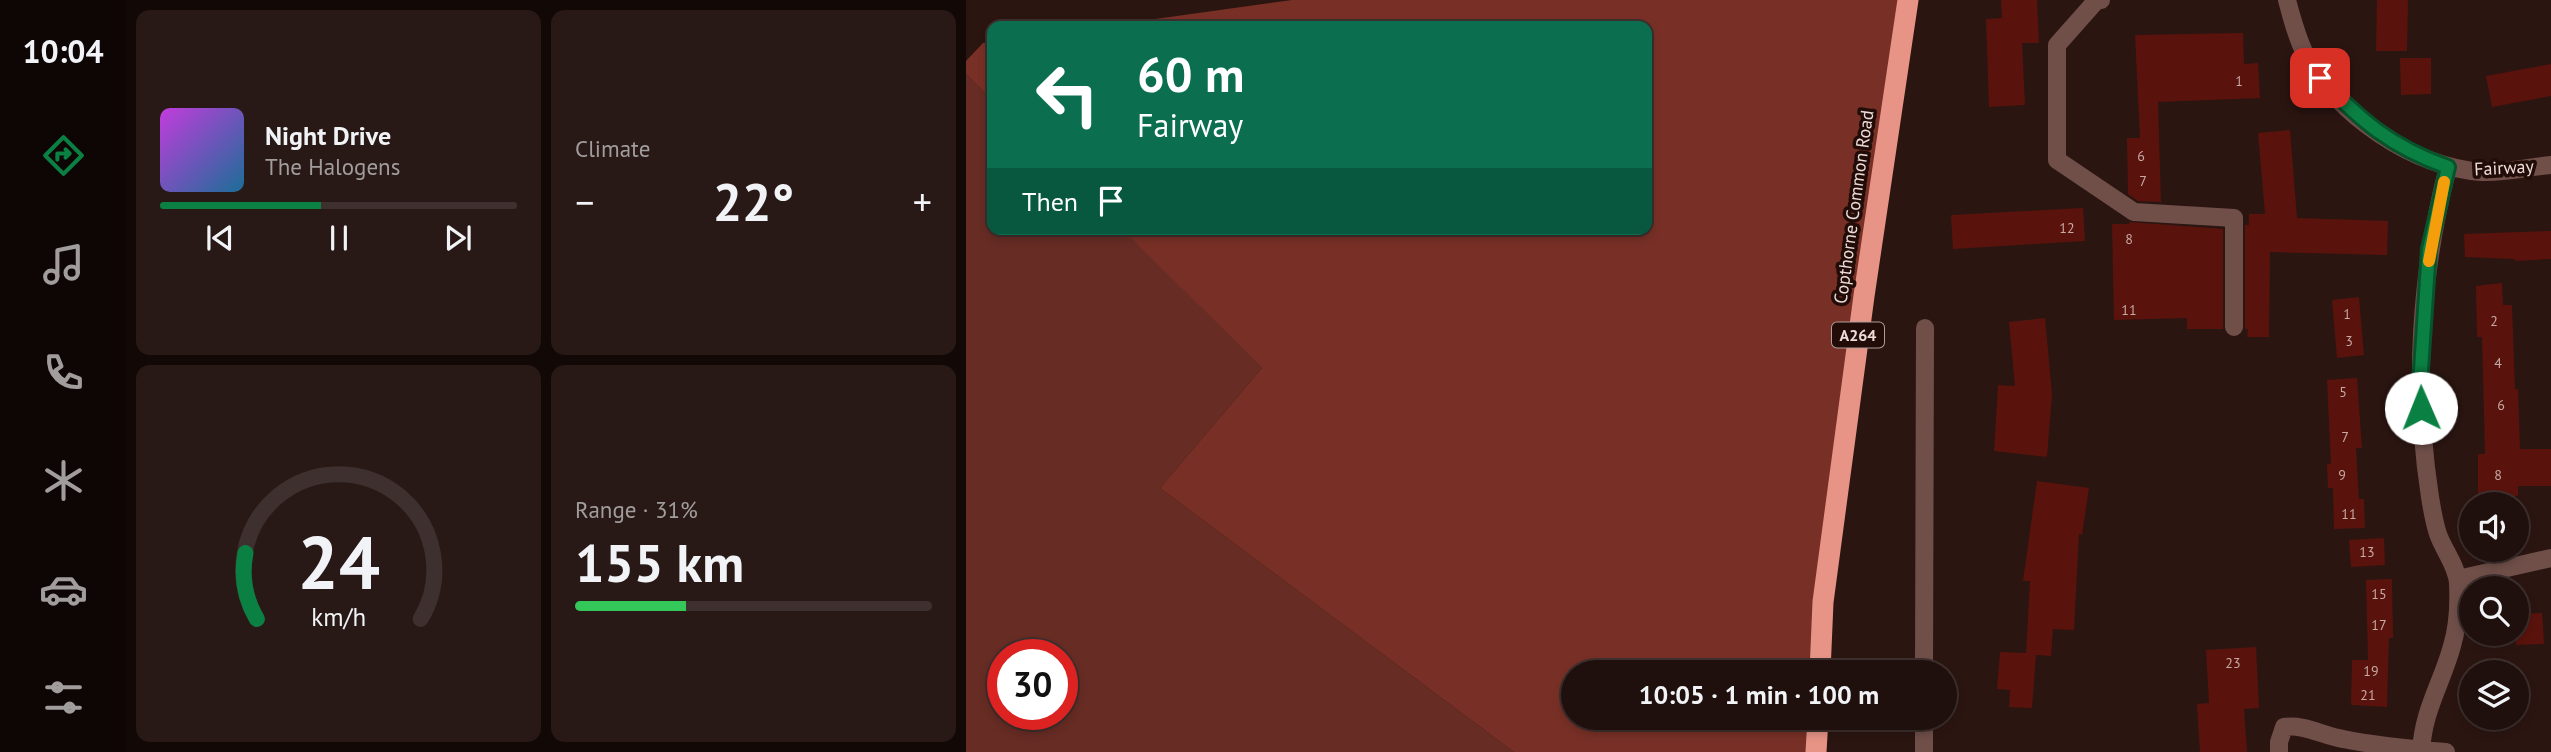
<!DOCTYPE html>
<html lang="en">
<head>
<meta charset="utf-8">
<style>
	:root { --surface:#20100d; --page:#281916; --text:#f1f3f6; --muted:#a29d9d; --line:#3d302e; --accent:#0b8043 }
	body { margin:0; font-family:"PT Sans",sans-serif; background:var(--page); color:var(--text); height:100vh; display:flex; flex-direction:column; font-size:26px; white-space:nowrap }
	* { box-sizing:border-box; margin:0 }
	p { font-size:23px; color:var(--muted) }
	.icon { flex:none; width:38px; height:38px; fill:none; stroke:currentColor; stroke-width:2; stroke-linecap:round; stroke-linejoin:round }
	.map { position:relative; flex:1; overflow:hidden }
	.drawer { display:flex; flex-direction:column; gap:10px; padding:10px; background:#120907; width:840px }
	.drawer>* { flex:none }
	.banner { position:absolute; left:21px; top:21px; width:665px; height:214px; border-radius:14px; box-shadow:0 4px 10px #0003,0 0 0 2px var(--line); background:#0b6e4f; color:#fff; overflow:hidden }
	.fabs { position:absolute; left:1493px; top:492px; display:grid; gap:14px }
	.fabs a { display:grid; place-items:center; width:70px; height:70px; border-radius:50%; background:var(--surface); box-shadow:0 4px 10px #0003,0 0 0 2px var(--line); font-size:35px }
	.speed { position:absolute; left:21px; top:639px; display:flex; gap:14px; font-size:35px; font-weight:700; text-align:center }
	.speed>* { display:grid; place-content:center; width:91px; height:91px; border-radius:50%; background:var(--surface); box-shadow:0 4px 10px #0003,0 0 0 2px var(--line); line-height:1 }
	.speed .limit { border:10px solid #d22; background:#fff; color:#111 }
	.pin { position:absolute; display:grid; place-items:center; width:60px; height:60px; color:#fff; margin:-30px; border-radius:14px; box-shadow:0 4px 10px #0006 }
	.me { position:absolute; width:77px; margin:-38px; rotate:359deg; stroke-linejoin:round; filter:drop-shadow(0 0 5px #0008) }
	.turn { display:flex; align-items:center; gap:24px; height:147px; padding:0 35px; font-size:32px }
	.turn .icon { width:91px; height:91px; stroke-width:2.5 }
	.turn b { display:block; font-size:49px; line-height:60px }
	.then { display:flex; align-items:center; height:66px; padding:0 35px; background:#0003; gap:14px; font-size:26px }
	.big { font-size:52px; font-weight:700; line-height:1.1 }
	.drawer .widget { flex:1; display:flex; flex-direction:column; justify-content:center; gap:10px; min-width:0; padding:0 24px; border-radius:14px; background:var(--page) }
	.drawer .dial { align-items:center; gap:0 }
	.dial svg { height:182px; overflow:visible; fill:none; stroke:var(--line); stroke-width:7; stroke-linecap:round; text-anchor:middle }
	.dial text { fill:var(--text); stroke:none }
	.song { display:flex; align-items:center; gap:21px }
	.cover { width:84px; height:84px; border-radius:10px; background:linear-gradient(135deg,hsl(290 70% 55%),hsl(200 70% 35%)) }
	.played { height:7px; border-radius:4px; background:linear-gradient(90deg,var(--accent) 45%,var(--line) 45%) }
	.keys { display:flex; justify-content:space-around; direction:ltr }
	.heat { display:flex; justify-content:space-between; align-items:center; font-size:38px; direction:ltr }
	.charge { height:10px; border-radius:5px; background:linear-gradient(90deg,#34c759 31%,var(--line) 0) }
	.drawer .tiles { flex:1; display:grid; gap:10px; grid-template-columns:repeat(2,1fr) }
	.trip { position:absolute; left:595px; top:660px; width:396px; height:70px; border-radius:35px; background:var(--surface); box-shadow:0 4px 10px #0003,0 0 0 2px var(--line); font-weight:700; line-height:70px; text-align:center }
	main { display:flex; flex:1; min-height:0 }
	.dock { display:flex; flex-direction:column; width:126px; justify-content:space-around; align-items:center; background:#0d0605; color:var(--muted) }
	.dock .icon { width:49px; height:49px }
	.dock .current { color:var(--accent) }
	.dock b { font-size:32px; color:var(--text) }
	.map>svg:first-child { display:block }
</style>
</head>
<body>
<main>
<nav class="dock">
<b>10:04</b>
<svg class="icon current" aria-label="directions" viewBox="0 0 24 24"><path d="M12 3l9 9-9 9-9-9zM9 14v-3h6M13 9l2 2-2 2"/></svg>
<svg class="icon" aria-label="music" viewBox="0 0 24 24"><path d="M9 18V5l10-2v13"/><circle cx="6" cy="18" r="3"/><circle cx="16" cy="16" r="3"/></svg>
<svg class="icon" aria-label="phone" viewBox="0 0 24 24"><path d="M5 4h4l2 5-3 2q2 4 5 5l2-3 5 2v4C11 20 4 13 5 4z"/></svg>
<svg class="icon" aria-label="climate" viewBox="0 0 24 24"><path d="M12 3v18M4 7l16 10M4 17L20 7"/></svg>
<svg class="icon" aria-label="car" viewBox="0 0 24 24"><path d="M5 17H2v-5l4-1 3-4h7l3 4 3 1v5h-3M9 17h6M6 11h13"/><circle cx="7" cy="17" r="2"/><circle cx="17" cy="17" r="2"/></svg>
<svg class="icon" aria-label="filters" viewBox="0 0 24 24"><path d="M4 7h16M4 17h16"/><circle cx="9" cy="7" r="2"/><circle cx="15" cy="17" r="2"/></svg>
</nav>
<section class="drawer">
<div class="tiles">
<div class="widget">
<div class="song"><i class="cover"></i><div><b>Night Drive</b><p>The Halogens</p></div></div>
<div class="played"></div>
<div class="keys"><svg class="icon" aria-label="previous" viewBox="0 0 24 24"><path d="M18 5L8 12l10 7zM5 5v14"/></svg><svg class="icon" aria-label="pause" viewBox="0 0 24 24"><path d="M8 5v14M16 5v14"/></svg><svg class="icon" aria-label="next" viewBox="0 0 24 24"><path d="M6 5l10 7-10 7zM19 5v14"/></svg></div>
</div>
<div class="widget"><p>Climate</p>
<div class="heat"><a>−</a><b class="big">22°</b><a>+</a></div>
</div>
<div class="widget dial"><svg viewBox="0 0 100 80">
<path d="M14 69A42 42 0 1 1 86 69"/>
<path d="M14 69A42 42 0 0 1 9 40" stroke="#0b8043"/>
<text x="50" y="56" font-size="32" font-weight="700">24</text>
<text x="50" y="72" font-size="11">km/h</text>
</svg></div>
<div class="widget"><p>Range · 31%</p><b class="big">155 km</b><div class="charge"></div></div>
</div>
</section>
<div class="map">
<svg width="1585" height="752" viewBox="0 0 1585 752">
	<rect width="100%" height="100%" fill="#2b1511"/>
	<path fill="#672c24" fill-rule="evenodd" d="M0 74 26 100V229H157L296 368 194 488 548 752H0ZM37 654H96V714H37Z"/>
	<path fill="#783026" d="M326 0H942L854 672H607V718H852L850 752H548L194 488 296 368 156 229H681V26H139Z
		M26 42V100L0 74V61L17 43Z"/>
	<path fill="#59130c" d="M1035 0H1071L1073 43H1056L1059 105 1023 107 1020 19 1036 18Z
		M1411 0H1442L1441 51H1410Z
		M1277 33 1278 64 1292 63 1294 98 1192 102 1195 202 1172 201 1162 194 1161 138H1174L1169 35Z
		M1434 58H1465V94L1435 95Z
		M1585 64V96L1526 107 1520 76Z
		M1324 130 1331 218 1422 221 1421 255 1304 252 1303 337H1281L1282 329H1279V225H1283V214H1299L1292 133Z
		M1117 208 1119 241 987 249 985 215Z
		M1163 222 1257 229V329H1221V318L1148 320 1146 224H1163Z
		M1585 231V259L1549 261V259L1499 257 1498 234Z
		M1536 283 1537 305H1546L1549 389H1552L1554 449H1585V486H1552V496H1512V454H1519L1516 337H1511L1510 286Z
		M1393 297 1398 355 1371 358 1366 300Z
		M1079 318 1086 394 1081 457 1028 451 1032 385 1049 386 1043 322Z
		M1391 378 1396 448H1390L1393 499H1398L1399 528 1368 529 1367 488H1362L1361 464H1365L1361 380Z
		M1071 481 1123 488 1116 535 1113 534 1108 630 1087 629 1085 656 1070 655 1066 708 1043 707 1044 690 1031 689 1034 652 1060 653 1064 581H1057Z
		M1418 538 1419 565 1385 567 1383 540Z
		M1426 579 1427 638H1423L1421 707 1385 705 1386 660H1402L1400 580Z
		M1576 613 1578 644 1550 645V614Z
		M1290 647 1293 708 1278 709 1281 752H1234L1231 704 1243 703 1240 650Z"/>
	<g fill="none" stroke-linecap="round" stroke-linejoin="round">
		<path stroke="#704f49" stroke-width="18" d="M1135 0 1130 1 1091 45V160L1168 212 1268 218V327
			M1321 0C1326 19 1331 38 1340 56 1372 116 1448 167 1516 172 1538 173 1563 167 1585 165
			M1492 579 1585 558
			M958 672 959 328
			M958 752V718
			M1313 752V742L1318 727C1339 724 1357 736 1377 739 1411 746 1445 749 1480 752
			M1455 752C1457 710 1476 683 1486 646 1492 626 1493 603 1492 583 1491 566 1477 549 1472 534 1468 522 1466 509 1464 497 1447 388 1454 274 1482 167"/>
		<path stroke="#e79486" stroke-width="21" d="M854 672 857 602 898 296 942 0
			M850 752 852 718"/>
	</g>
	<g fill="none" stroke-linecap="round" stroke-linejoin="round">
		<defs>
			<path id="route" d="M1354 78C1395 121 1425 147 1482 167L1463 249 1454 385 1455 408"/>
		</defs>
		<use href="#route" stroke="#07532c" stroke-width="18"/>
		<use href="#route" stroke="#0b8043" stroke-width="12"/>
		<path stroke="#f59e0b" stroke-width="12" d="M1463 261 1478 182"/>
	</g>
	<g text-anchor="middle" stroke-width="7" stroke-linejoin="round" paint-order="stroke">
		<g font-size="14" fill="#c7a9a5">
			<text x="1273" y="86">1</text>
			<text x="1175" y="161">6</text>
			<text x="1177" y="186">7</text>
			<text x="1101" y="233">12</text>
			<text x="1163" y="244">8</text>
			<text x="1163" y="315">11</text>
			<text x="1381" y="319">1</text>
			<text x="1528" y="326">2</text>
			<text x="1383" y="346">3</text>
			<text x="1532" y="368">4</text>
			<text x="1377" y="397">5</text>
			<text x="1535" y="410">6</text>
			<text x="1379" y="442">7</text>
			<text x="1376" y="480">9</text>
			<text x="1532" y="480">8</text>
			<text x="1383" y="519">11</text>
			<text x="1401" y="557">13</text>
			<text x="1413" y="599">15</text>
			<text x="1413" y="630">17</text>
			<text x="1267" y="668">23</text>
			<text x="1405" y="676">19</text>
			<text x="1402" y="700">21</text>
		</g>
		<rect fill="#210c08" stroke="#af9d9a" stroke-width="2" x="866" y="322.5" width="52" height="25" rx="5"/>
		<g font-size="16" font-weight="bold" fill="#ecdbd8">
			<text x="892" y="341">A264</text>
		</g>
		<g font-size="18" fill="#ecdbd8" stroke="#210c08">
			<text transform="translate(1538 168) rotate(-3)" y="6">Fairway</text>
			<text transform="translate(888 207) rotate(-82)" y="6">Copthorne Common Road</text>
		</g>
	</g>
</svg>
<div class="fabs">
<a><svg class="icon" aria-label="sound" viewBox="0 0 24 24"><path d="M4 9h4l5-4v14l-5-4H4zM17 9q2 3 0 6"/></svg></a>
<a><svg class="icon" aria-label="search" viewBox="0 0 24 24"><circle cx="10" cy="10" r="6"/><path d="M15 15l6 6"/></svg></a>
<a><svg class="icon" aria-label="layers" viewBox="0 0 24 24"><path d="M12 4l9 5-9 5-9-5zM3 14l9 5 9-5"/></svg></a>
</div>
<div class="speed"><div class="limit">30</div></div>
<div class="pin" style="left:1354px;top:78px;background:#d93025"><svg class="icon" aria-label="arrive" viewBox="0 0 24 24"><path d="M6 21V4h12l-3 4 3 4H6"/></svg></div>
<svg class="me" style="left:1455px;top:408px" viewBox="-20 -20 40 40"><circle r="19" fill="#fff"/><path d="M0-13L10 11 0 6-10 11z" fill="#0b8043"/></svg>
<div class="trip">10:05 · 1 min · 100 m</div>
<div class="banner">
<div class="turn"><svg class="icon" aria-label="left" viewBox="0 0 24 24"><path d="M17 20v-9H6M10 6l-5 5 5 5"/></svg><div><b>60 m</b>Fairway</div></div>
<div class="then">Then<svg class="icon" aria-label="arrive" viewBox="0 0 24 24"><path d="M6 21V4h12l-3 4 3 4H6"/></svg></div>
</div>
</div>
</main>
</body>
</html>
